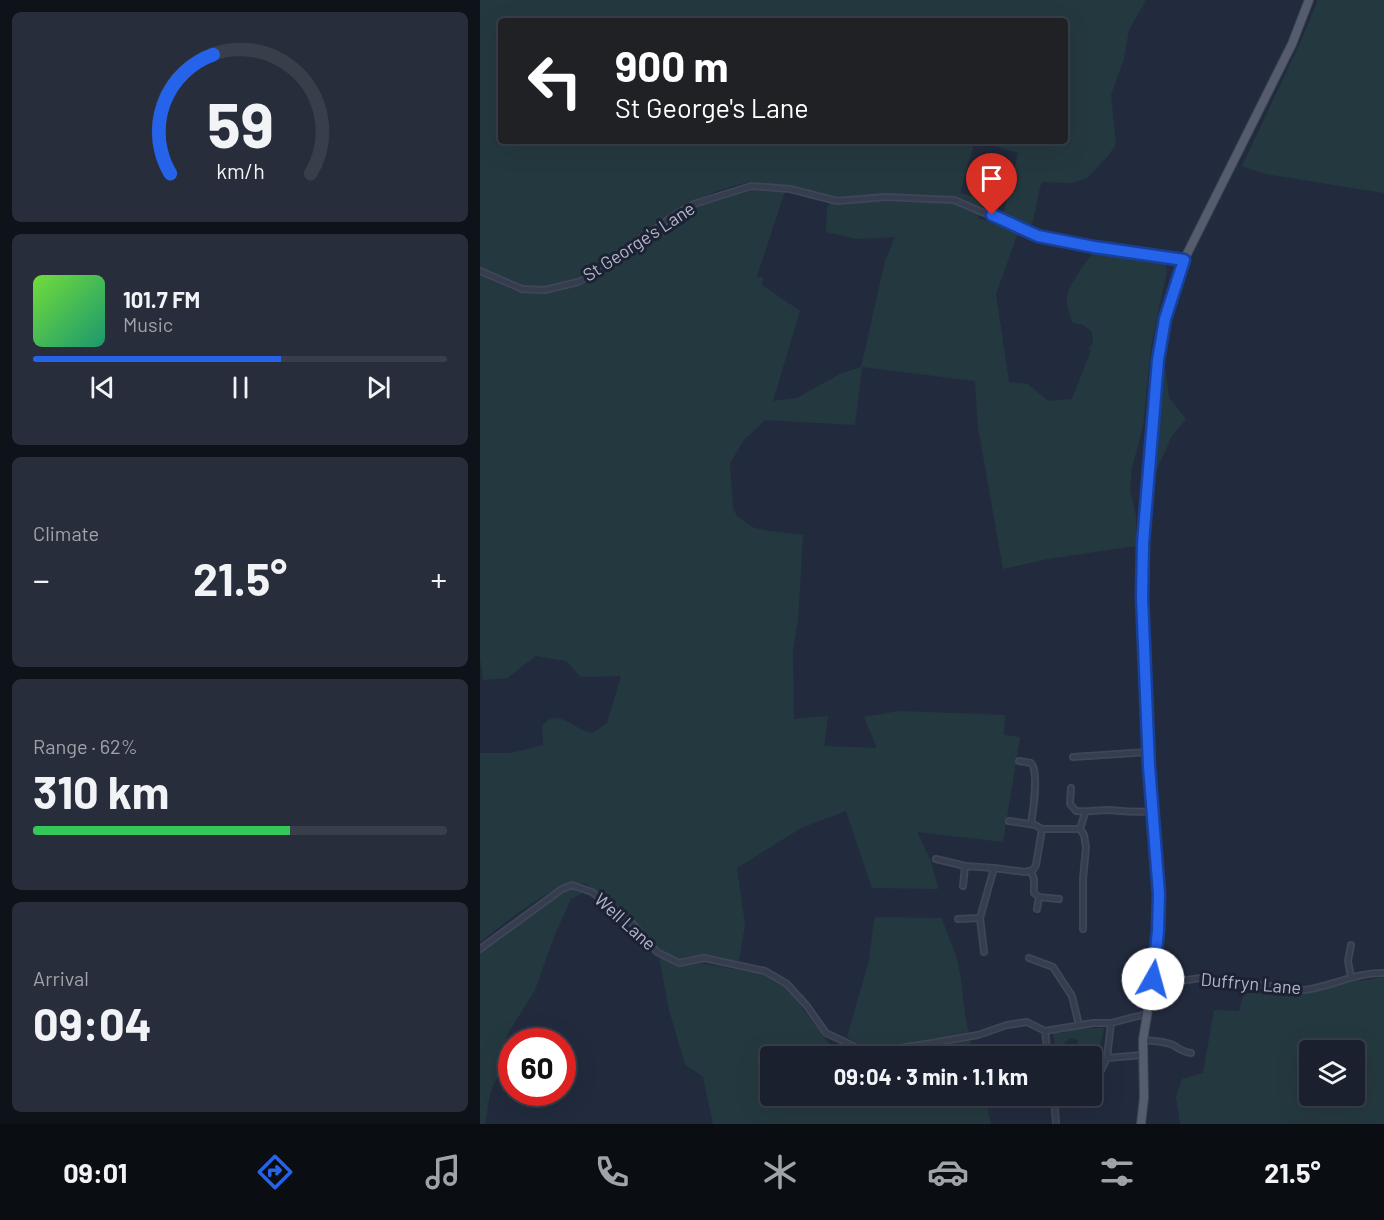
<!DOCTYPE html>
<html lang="en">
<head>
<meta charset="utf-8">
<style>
	:root { --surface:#1a202e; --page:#272d3a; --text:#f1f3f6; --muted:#9fa3aa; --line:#383e4a; --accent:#2563eb }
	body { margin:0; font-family:Barlow,sans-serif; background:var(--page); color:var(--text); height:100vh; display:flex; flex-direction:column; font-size:22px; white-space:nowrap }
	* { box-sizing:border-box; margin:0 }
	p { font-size:20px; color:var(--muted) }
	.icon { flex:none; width:33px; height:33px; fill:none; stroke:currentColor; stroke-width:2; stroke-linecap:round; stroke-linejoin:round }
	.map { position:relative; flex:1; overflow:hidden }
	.drawer { display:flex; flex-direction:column; gap:12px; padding:12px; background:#0e1219; width:480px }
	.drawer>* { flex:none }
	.banner { position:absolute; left:18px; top:18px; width:570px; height:126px; border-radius:6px; box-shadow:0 6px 24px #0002,0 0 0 2px var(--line); background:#202124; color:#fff; overflow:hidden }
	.tools { position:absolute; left:819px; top:1040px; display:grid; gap:12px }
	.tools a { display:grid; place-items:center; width:66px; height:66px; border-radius:6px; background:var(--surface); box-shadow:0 6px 24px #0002,0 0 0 2px var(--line); font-size:30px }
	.speed { position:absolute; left:18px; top:1028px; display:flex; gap:12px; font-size:30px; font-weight:700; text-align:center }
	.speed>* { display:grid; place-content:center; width:78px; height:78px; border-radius:50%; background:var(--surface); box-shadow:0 6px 24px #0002,0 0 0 2px var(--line); line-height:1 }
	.speed .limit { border:9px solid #d22; background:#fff; color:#111 }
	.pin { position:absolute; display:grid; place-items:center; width:51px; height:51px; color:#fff; margin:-62px -26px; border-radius:50% 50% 50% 0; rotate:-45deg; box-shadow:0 0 6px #0007 }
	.pin .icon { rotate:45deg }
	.me { position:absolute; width:66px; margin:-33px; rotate:7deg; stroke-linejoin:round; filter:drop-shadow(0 0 4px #0008) }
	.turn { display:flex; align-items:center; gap:21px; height:126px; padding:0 18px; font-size:27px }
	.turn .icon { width:78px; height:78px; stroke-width:2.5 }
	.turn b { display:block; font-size:42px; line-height:51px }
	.big { font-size:45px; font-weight:700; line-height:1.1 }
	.drawer .tile { flex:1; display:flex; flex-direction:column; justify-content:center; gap:9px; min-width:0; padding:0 21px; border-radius:9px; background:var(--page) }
	.drawer .dial { align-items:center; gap:0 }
	.dial svg { height:156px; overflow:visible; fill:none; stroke:var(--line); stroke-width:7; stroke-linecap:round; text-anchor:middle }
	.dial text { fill:var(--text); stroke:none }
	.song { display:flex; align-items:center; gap:18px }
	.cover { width:72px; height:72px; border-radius:9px; background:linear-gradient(135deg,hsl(100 70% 55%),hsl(160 70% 35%)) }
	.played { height:6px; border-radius:3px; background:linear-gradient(90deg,var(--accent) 60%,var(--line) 60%) }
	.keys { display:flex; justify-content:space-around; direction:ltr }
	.heat { display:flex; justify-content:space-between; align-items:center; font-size:33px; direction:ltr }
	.charge { height:9px; border-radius:4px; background:linear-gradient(90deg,#34c759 62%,var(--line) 0) }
	.trip { position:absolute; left:280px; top:1046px; width:342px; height:60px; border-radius:6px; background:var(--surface); box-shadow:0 6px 24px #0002,0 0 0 2px var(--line); font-weight:700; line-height:60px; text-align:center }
	.tabs { display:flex; height:96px; justify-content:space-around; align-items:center; background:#0a0d12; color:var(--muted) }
	.tabs .icon { width:42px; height:42px }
	.tabs .on { color:var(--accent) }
	.tabs b { font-size:27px; color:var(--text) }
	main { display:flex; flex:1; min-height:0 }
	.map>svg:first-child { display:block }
</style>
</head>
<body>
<main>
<section class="drawer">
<div class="tile dial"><svg viewBox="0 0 100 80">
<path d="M14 69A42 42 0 1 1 86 69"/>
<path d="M14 69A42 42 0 0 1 36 8" stroke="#2563eb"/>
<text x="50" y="56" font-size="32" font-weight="700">59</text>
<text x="50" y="72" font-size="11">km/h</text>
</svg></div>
<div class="tile">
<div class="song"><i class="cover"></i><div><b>101.7 FM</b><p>Music</p></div></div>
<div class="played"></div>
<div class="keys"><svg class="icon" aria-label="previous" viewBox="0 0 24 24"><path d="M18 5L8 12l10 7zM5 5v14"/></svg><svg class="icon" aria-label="pause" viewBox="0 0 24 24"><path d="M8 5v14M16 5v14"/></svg><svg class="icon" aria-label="next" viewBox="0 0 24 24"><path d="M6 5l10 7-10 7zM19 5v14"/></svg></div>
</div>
<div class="tile"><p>Climate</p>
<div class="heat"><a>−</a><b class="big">21.5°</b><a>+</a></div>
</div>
<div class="tile"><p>Range · 62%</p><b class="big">310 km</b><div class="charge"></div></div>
<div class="tile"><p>Arrival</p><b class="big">09:04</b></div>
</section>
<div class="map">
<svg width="904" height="1124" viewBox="0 0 904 1124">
	<rect width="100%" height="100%" fill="#222b3e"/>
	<path fill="#24393f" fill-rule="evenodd" d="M0 0H666L649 30 644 58 631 95 636 144 628 156 607 178 592 183 562 182C556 196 557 211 551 225L523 215 538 153 497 141H585V21H21V141H495L480 193 506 200 498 218 538 233 516 294 529 382 548 384 568 401 592 399 611 350 608 349 613 343 612 332 605 326 592 322C591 315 588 310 587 303 584 290 606 263 614 251L681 260 685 263 687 271 671 346 663 427 652 467 650 490 656 516V546L567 559 523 569 498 427 495 381 382 367 375 425 285 420 264 440 250 463 253 509 257 516 272 527 283 530 323 535 318 619 313 651 314 719 348 716 344 746 397 748 384 717 419 711 525 715 524 735 540 737 523 842 437 832 451 861 458 889 392 888 366 811 321 828 257 868 265 924 259 961 220 956 224 964 283 974 306 987 359 1056 404 1052 408 1055 413 1052 490 1040 493 1056H291V1095H505L511 1124H233L223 1077 205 1064 189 1010 179 956 181 953 158 927 153 917C149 915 145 914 141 912 129 906 120 892 108 885 83 872 21 927 0 942V753H31L63 745 62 726C78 706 92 730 113 733L127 723 141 676 101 677 86 661 56 656 27 678 3 680 0 659V275L32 290 53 293 112 282 212 207 251 194 274 188V181C241 187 206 203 178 222 137 248 105 290 51 287 32 286 17 276 0 268ZM305 191 350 202 347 208 346 232 377 239 415 237 405 261 381 367 360 374 317 398 293 401 320 311 282 285 283 278 277 276Z
		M838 0H904V193L785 174 762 166 821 41Z
		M685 367 689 397 706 419 692 436 675 473Z
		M90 888H96L105 892 91 899 75 934 55 990 27 1035 23 1065 10 1093 5 1124H0V950L46 919 81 891Z
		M396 917 462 918C466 933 474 947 478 963 483 987 483 1010 489 1034L399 1049 386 1048 367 1037 389 961 394 920Z
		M878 977 880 981 904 977V1124H700L696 1097 702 1079 723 1073 734 1010 759 1011 764 993 841 991ZM830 1050H874V1095H830Z
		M624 1028 619 1054 596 1051 598 1040 589 1038 588 1041H585V1056H576L573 1032 584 1033 587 1029Z"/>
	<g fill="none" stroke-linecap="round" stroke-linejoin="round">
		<defs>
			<path id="minor" d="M0 271 42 289 65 290 98 282 114 274 142 251 198 213 214 204 271 186 310 189 357 201 405 197 474 200 558 236 614 247 704 260
				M593 757 668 752
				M539 761 551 763C559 771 553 812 551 824
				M591 788 590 804 596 811C607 812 617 810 629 810 643 811 657 813 672 811
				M529 821 555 825 562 829H600
				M456 859 485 866 514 868
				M551 871 554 879V893L559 897 579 899
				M483 886 485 866
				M557 909 559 897
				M478 919 500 918
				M603 929V879L606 847 604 835 600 829 605 813
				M871 945 868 961 871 977
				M0 949 82 889 92 885 112 892 152 923 177 952 199 963 224 958 285 971 307 984 327 1006 346 1033 380 1049H413L452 1043 498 1035 527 1025 547 1022 565 1031 613 1023H631L666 1014
				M504 952 500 918 514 868 545 872 553 870 556 865 562 829
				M549 958 573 967 592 996 599 1025
				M673 979 693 982 721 978 824 990C852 987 875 972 904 973
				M565 1031 568 1056
				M663 1040C673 1041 684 1041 693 1045 700 1049 703 1052 711 1053
				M627 1058 663 1055
				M612 1089 627 1058 631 1023
				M574 1095 576 1124
				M576 1104 602 1095"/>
			<path id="primary" d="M661 1124 664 1098 663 1040 675 965 679 905 668 757 662 576 664 521 678 360 685 319 704 260 812 44 829 0"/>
		</defs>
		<use href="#minor" stroke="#3f4657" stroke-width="8"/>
		<use href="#primary" stroke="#3f4657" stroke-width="10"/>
		<use href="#minor" stroke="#363d4e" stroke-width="4.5"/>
		<use href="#primary" stroke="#545c6e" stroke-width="8"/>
	</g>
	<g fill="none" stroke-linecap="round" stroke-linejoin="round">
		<defs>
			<path id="route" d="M512 215 558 236 614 247 704 260 685 319 678 360 663 543 662 597 669 766 679 894 678 931 673 979"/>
		</defs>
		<use href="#route" stroke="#184099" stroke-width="15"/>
		<use href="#route" stroke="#2563eb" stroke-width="10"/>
	</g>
	<g text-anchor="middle" stroke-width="6" stroke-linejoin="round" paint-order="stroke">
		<g font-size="18" fill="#b2b8c9" stroke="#1c2233">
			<text transform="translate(159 242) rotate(-33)" y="6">St George's Lane</text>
			<text transform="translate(145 922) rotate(42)" y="6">Well Lane</text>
			<text transform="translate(771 984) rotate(5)" y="6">Duffryn Lane</text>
		</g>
	</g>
</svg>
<div class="tools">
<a><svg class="icon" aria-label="layers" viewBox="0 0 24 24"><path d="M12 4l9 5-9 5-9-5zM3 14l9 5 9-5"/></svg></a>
</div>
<div class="speed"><div class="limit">60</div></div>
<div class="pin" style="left:512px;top:215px;background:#d93025"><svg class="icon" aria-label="arrive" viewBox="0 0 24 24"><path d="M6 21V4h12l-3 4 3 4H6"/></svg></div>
<svg class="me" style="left:673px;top:979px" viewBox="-20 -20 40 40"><circle r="19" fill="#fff"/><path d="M0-13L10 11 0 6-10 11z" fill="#2563eb"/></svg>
<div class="trip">09:04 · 3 min · 1.1 km</div>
<div class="banner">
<div class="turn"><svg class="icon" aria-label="left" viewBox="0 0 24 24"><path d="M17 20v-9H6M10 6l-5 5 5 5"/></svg><div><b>900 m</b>St George's Lane</div></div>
</div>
</div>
</main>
<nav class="tabs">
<b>09:01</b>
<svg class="icon on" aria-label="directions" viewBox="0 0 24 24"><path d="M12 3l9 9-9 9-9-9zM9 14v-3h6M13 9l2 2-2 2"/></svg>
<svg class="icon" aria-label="music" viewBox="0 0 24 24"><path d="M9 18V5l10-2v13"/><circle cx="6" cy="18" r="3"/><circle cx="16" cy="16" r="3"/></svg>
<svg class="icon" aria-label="phone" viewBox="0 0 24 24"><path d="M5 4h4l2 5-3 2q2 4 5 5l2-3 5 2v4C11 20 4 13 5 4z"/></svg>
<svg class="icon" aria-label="climate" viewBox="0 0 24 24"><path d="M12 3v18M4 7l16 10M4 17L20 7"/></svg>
<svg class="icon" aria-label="car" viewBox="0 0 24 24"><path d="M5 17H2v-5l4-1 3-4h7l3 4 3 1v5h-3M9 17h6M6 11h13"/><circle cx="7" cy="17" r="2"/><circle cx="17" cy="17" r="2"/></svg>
<svg class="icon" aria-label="filters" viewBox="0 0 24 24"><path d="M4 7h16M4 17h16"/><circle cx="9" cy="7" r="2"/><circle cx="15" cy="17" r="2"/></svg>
<b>21.5°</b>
</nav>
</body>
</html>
